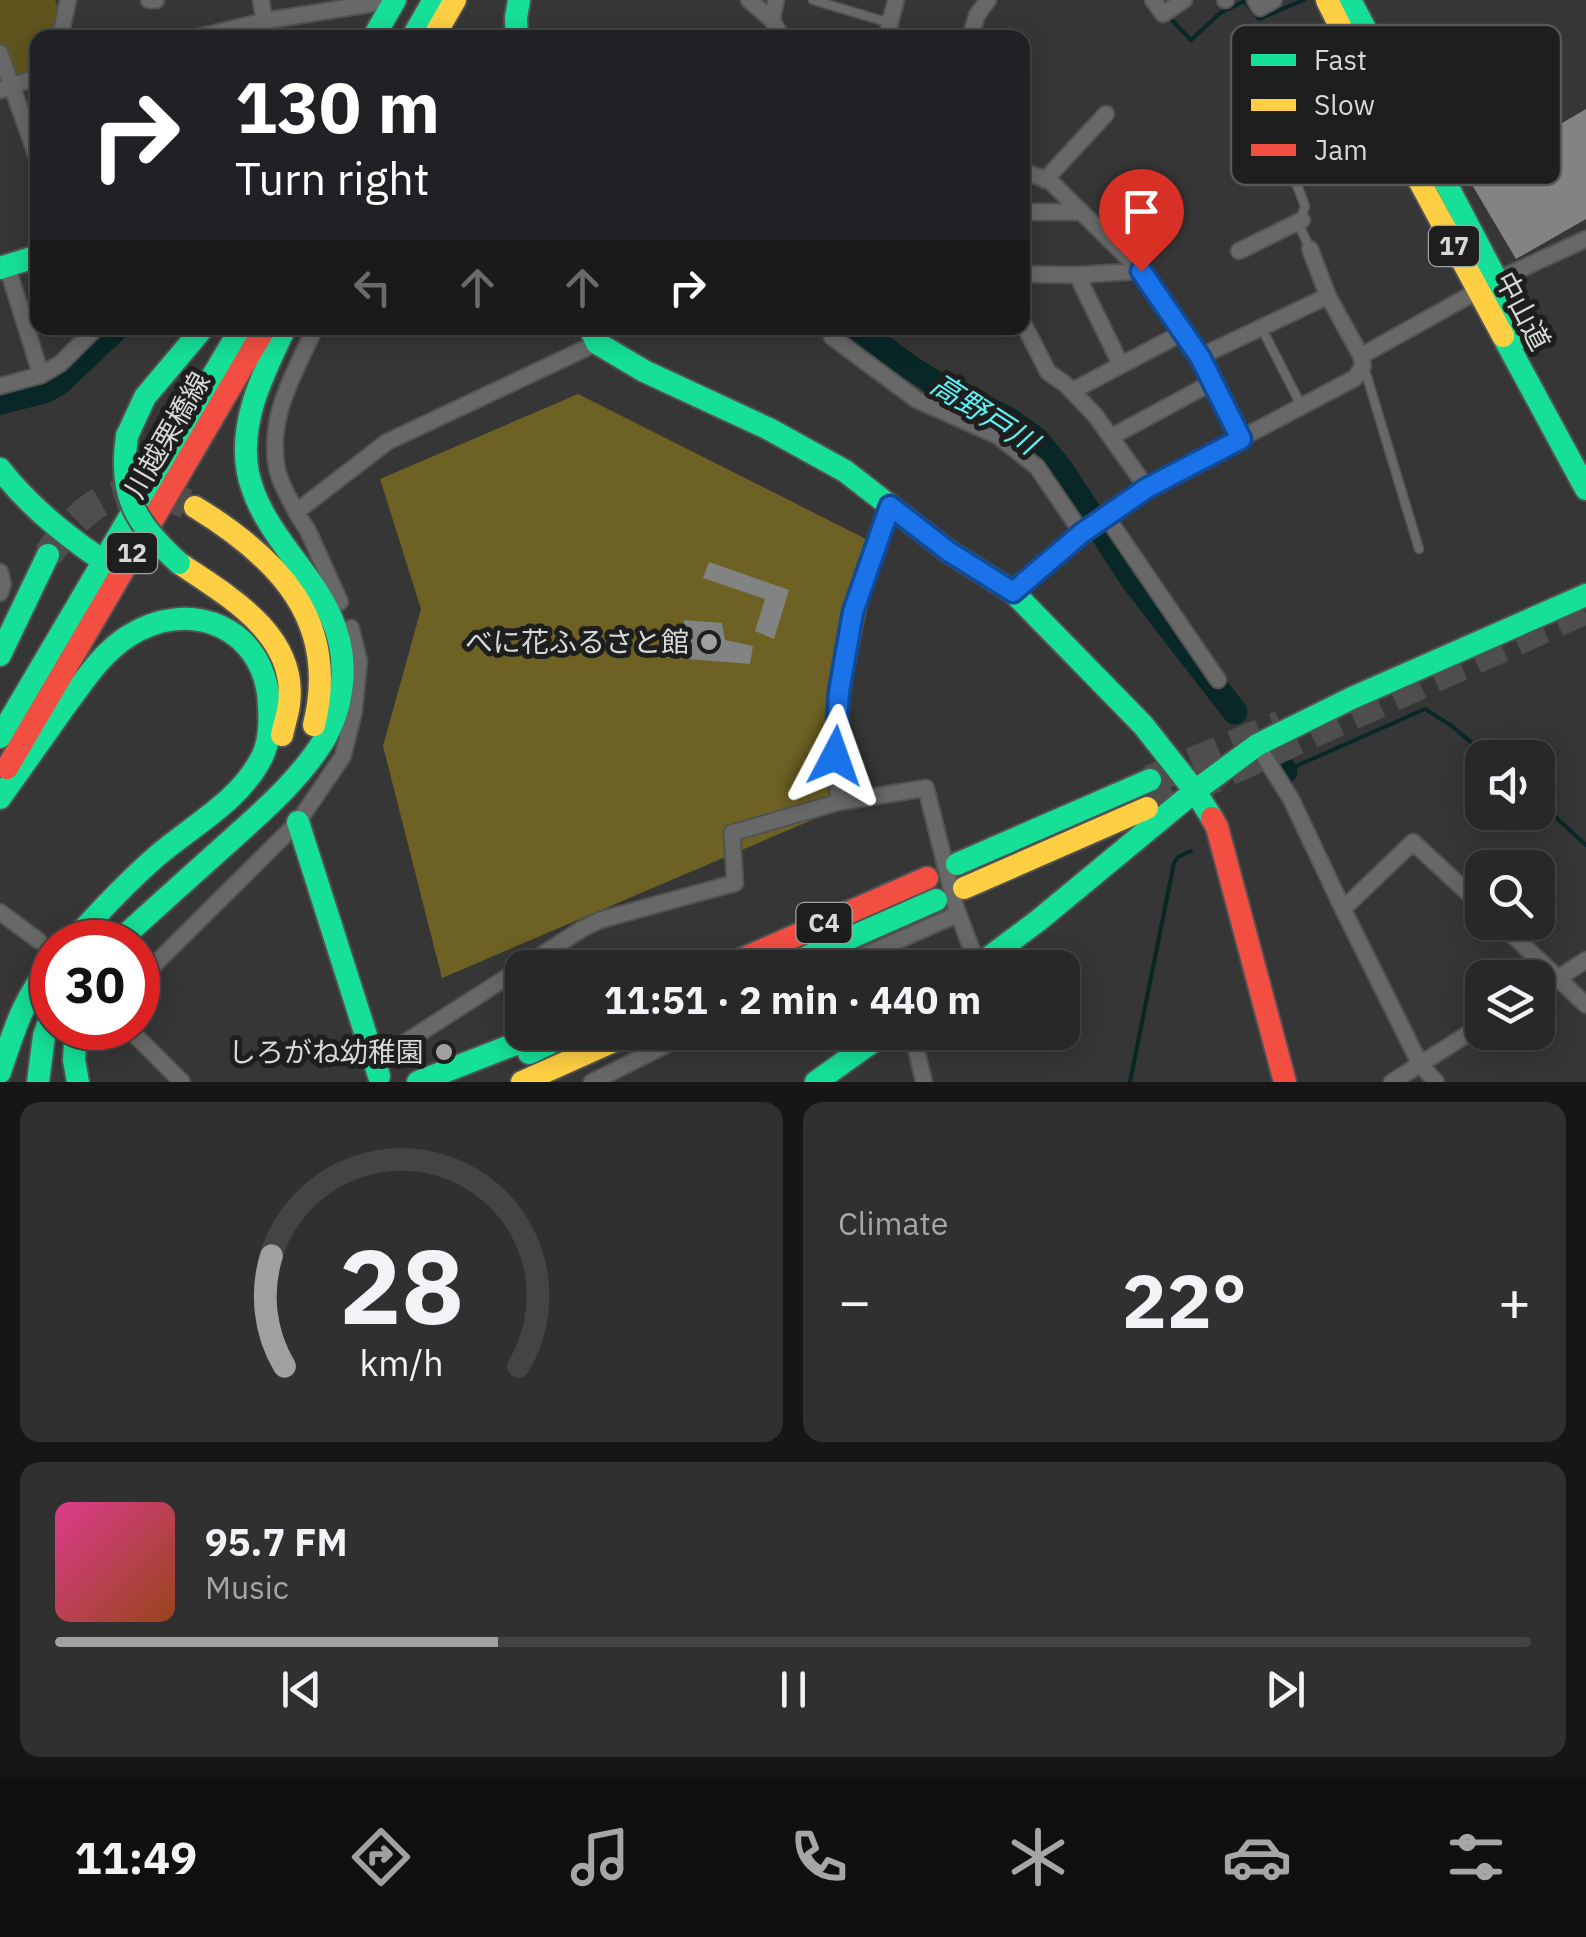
<!DOCTYPE html>
<html lang="en">
<head>
<meta charset="utf-8">
<style>
	:root { --surface:#282828; --page:#303030; --text:#f1f3f6; --muted:#a5a6a8; --line:#444445; --accent:#9fa09f }
	body { margin:0; font-family:"IBM Plex Sans","Noto Sans JP",sans-serif; background:var(--page); color:var(--text); height:100vh; display:flex; flex-direction:column; font-size:38px; white-space:nowrap }
	* { box-sizing:border-box; margin:0 }
	p { font-size:32px; color:var(--muted) }
	.icon { flex:none; width:55px; height:55px; fill:none; stroke:currentColor; stroke-width:2; stroke-linecap:round; stroke-linejoin:round }
	.map { position:relative; height:1082px; overflow:hidden }
	.drawer { display:flex; flex-direction:column; gap:20px; padding:20px; background:#161616; flex:1 }
	.drawer>* { flex:none }
	.top-card { position:absolute; left:30px; top:30px; width:1000px; height:305px; border-radius:20px; box-shadow:0 5px 25px #0003,0 0 0 2px var(--line); background:#202124; color:#fff; overflow:hidden }
	.controls { position:absolute; left:1465px; top:740px; display:grid; gap:20px }
	.controls a { display:grid; place-items:center; width:90px; height:90px; border-radius:20px; background:var(--surface); box-shadow:0 5px 25px #0003,0 0 0 2px var(--line); font-size:50px }
	.speed { position:absolute; left:30px; top:920px; display:flex; gap:20px; font-size:50px; font-weight:700; text-align:center }
	.speed>* { display:grid; place-content:center; width:130px; height:130px; border-radius:50%; background:var(--surface); box-shadow:0 5px 25px #0003,0 0 0 2px var(--line); line-height:1 }
	.speed .limit { border:15px solid #d22; background:#fff; color:#111 }
	.pin { position:absolute; display:grid; place-items:center; width:85px; height:85px; color:#fff; margin:-102px -42px; border-radius:50% 50% 50% 0; rotate:-45deg; box-shadow:0 0 10px #0007 }
	.pin .icon { rotate:45deg }
	.me { position:absolute; width:110px; margin:-55px; rotate:4deg; stroke-linejoin:round; filter:drop-shadow(0 0 8px #0008) }
	.turn { display:flex; align-items:center; gap:35px; height:210px; padding:0 40px; font-size:45px }
	.turn .icon { width:130px; height:130px; stroke-width:2.5 }
	.turn b { display:block; font-size:70px; line-height:85px }
	.lanes { display:flex; align-items:center; height:95px; padding:0 40px; background:#0003; justify-content:center; gap:50px; direction:ltr }
	.lanes .off { opacity:.35 }
	.big { font-size:75px; font-weight:700; line-height:1.1 }
	.drawer .card { flex:1; display:flex; flex-direction:column; justify-content:center; gap:15px; min-width:0; padding:0 35px; border-radius:20px; background:var(--page) }
	.drawer .dial { align-items:center; gap:0 }
	.dial svg { height:260px; overflow:visible; fill:none; stroke:var(--line); stroke-width:7; stroke-linecap:round; text-anchor:middle }
	.dial text { fill:var(--text); stroke:none }
	.song { display:flex; align-items:center; gap:30px }
	.cover { width:120px; height:120px; border-radius:15px; background:linear-gradient(135deg,hsl(330 70% 55%),hsl(20 70% 35%)) }
	.played { height:10px; border-radius:5px; background:linear-gradient(90deg,var(--accent) 30%,var(--line) 30%) }
	.keys { display:flex; justify-content:space-around; direction:ltr }
	.heat { display:flex; justify-content:space-between; align-items:center; font-size:55px; direction:ltr }
	.drawer .tiles { flex:1; display:grid; gap:20px; grid-template-columns:1fr 1fr }
	.card:last-child { grid-column:span 2 }
	.trip { position:absolute; left:505px; top:950px; width:575px; height:100px; border-radius:20px; background:var(--surface); box-shadow:0 5px 25px #0003,0 0 0 2px var(--line); font-weight:700; line-height:100px; text-align:center }
	.dock { display:flex; height:160px; justify-content:space-around; align-items:center; background:#101010; color:var(--muted) }
	.dock .icon { width:70px; height:70px }
	.dock .on { color:var(--accent) }
	.dock b { font-size:45px; color:var(--text) }
	.map>svg:first-child { display:block }
</style>
</head>
<body>
<div class="map">
<svg width="1586" height="1082" viewBox="0 0 1586 1082">
	<rect width="100%" height="100%" fill="#363636"/>
	<path fill="#5f541e" d="M0 0H55L63 22 60 37 38 38 37 77 11 87 0 50Z"/>
	<path fill="#6d6123" d="M578 394 880 546 826 814 442 978 383 746 421 609 380 479Z"/>
	<g fill="none" stroke-linecap="round" stroke-linejoin="round">
		<path stroke="#092727" stroke-width="4" d="M1172 20 1191 40 1220 13 1245 1 1259 19 1304 0
			M1285 771 1425 709 1452 726 1489 758
			M1538 801 1586 845
			M1130 1082 1174 863 1178 857 1191 851"/>
		<path stroke="#092727" stroke-width="25" d="M857 328 908 366 943 388 1006 418 1036 439 1061 469 1132 579 1235 712
			M0 402 44 391 60 382 117 328
			M1279 764 1285 771"/>
	</g>
	<path fill="#828483" d="M1586 109V219L1516 259 1468 178Z
		M709 562 789 590 774 639 755 631 765 599 703 578Z
		M684 620 722 623 725 640 753 646 750 664 663 657 668 645 683 644Z"/>
	<g fill="none" stroke-linecap="round" stroke-linejoin="round">
		<path stroke="#4e4e4e" stroke-width="30" stroke-dasharray="30 15" stroke-linecap="butt" d="M48 555C76 516 103 485 157 494 170 496 182 502 195 507
			M1150 780 1281 725
			M1147 808 1586 609"/>
		<defs>
			<path id="lane" d="M813 0 890 23
				M1310 249 1299 225 1305 206 1290 167 1379 125
				M1261 327 1302 407
				M1364 367 1419 549"/>
			<path id="street" d="M149 0H156
				M261 0 267 38
				M749 0 772 20
				M776 0 772 20 782 38
				M1153 0 1163 14 1184 0
				M1225 0H1226
				M1255 0 1260 8 1274 0
				M60 38 68 0
				M195 38 264 21 395 0
				M886 38 896 0
				M970 38 977 15 988 0
				M0 53 38 160
				M0 90 38 77
				M1022 93V94
				M1022 171 1050 181 1141 271 1199 357 1241 439
				M1045 180 1106 114
				M1022 212H1080
				M1310 249 1328 296 1361 356
				M1239 251 1302 220
				M7 266 41 375
				M1022 274 1077 275 1141 271
				M1077 275 1121 365
				M1022 321 1048 372 1065 384 1095 415 1147 488
				M839 328 832 337 917 400 998 436 1037 467 1082 533
				M1199 357 1328 296
				M0 386 41 375 61 363 96 328
				M1072 391 1184 332
				M1111 437 1213 382
				M296 512C290 499 280 484 277 469 267 417 294 374 315 328
				M1106 516 1218 680
				M0 572 3 584 0 593
				M1013 592 1082 533 1147 488 1355 378 1363 366 1361 356 1497 280 1586 239
				M340 602 308 531 296 512 387 442 597 343
				M1257 745 1291 799 1343 909 1420 1064 1436 1082
				M839 802 926 788 956 908 978 966
				M1343 909 1413 842 1482 906
				M0 912 39 941
				M1499 922 1586 1005
				M836 968 958 914
				M138 981 298 822 343 756 354 711 359 661 351 628
				M1538 991 1586 960
				M128 1028 182 1082
				M912 1032 924 1082
				M373 1063 582 929 600 920 735 883 732 833 839 802 835 756 839 692 853 612 890 505
				M592 1082 692 1032
				M1392 1082 1482 1025"/>
			<path id="fast" d="M1350 0 1527 338
				M373 38 395 0
				M412 38 434 0
				M517 38 516 18 519 0
				M0 268 38 256
				M590 328 597 343 644 371 769 429 845 471 948 551 1013 592 1143 725 1195 791 1212 818
				M1503 336 1586 489
				M127 436 145 397 203 328
				M0 469C33 511 74 542 118 571
				M0 655 48 555
				M0 737 241 328
				M0 798C22 767 44 736 66 705 84 681 101 654 127 637 189 596 266 627 269 705 270 723 270 741 262 757 240 801 193 825 157 856 127 882 99 912 72 942
				M298 822 379 1076
				M957 864 1150 780
				M118 942C155 908 193 874 231 840 264 810 300 779 324 740 334 723 340 703 342 683 351 592 265 552 248 473 238 422 264 372 285 328
				M782 968 936 900
				M975 968 1039 920 1195 791 1257 745 1352 698 1586 595
				M76 1028 74 1060 78 1082
				M529 1053 574 1032
				M0 1072C14 1031 23 998 52 965
				M38 1082 44 1036 52 1014
				M418 1082 546 1032
				M816 1082 886 1032"/>
			<path id="slow" d="M1327 0 1387 121 1503 336
				M433 38 455 0
				M195 507C278 558 340 620 314 725
				M179 563C228 596 298 635 289 704 288 714 284 725 282 735
				M964 888 1147 808
				M522 1082 634 1032"/>
			<path id="jam" d="M7 768 265 328
				M1212 818 1217 827 1285 1082
				M722 968 927 878"/>
		</defs>
		<use href="#lane" stroke="#525252" stroke-width="11"/>
		<use href="#street" stroke="#525252" stroke-width="19"/>
		<use href="#fast" stroke="#525252" stroke-width="26"/>
		<use href="#slow" stroke="#525252" stroke-width="26"/>
		<use href="#jam" stroke="#525252" stroke-width="26"/>
		<use href="#lane" stroke="#676867" stroke-width="8"/>
		<use href="#street" stroke="#676867" stroke-width="15"/>
		<use href="#fast" stroke="#16e098" stroke-width="22"/>
		<use href="#slow" stroke="#ffcf43" stroke-width="22"/>
		<use href="#jam" stroke="#f24e42" stroke-width="22"/>
		<defs>
			<path id="fast-bridge" d="M127 436C118 496 136 524 179 563"/>
		</defs>
		<use href="#fast-bridge" stroke="#525252" stroke-width="26" stroke-linecap="butt"/>
		<use href="#fast-bridge" stroke="#16e098" stroke-width="22"/>
	</g>
	<g fill="none" stroke-linecap="round" stroke-linejoin="round">
		<defs>
			<path id="route" d="M835 756 839 692 853 612 890 506 948 551 1013 592 1082 533 1147 488 1241 439 1200 357 1141 271"/>
		</defs>
		<use href="#route" stroke="#114b97" stroke-width="25"/>
		<use href="#route" stroke="#1a73e8" stroke-width="18"/>
	</g>
	<g fill="#9fa09f" stroke="#1d1e1d" stroke-width="4">
		<circle cx="709" cy="642" r="10"/>
		<circle cx="444" cy="1052" r="10"/>
	</g>
	<g text-anchor="middle" stroke-width="10" stroke-linejoin="round" paint-order="stroke">
		<g fill="#1d1e1d" stroke="#9fa19f" stroke-width="2.5">
			<rect x="1429" y="226" width="50" height="40" rx="8"/>
			<rect x="107" y="533" width="50" height="40" rx="8"/>
			<rect x="796.5" y="903" width="55" height="40" rx="8"/>
		</g>
		<g font-size="25" font-weight="bold" fill="#d7d9d7">
			<text x="1454" y="255">17</text>
			<text x="132" y="562">12</text>
			<text x="824" y="932">C4</text>
		</g>
		<g font-size="28" fill="#d7d9d7" stroke="#1d1e1d">
			<text transform="translate(1523 311) rotate(62)" y="10">中山道</text>
			<text transform="translate(167 435) rotate(-60)" y="10">川越栗橋線</text>
		</g>
		<g font-size="28" fill="#d7d9d7" stroke="#1d1e1d" text-anchor="end">
			<text x="689" y="652">べに花ふるさと館</text>
			<text x="424" y="1062">しろがね幼稚園</text>
		</g>
		<g font-size="30" font-style="italic" fill="#60eff3" stroke="#1d1e1d">
			<text transform="translate(984 414) rotate(33)" y="10">高野戸川</text>
		</g>
	</g>
	<rect x="1231" y="25" width="330" height="160" rx="15" fill="#1d1e1d" stroke="#555655" stroke-width="2.5"/>
	<rect x="1251" y="54" width="45" height="12" fill="#16e098"/>
	<rect x="1251" y="99" width="45" height="12" fill="#ffcf43"/>
	<rect x="1251" y="144" width="45" height="12" fill="#f24e42"/>
	<g font-size="28" fill="#d7d9d7">
		<text x="1314" y="70">Fast</text>
		<text x="1314" y="115">Slow</text>
		<text x="1314" y="160">Jam</text>
	</g>
</svg>
<div class="controls">
<a><svg class="icon" aria-label="sound" viewBox="0 0 24 24"><path d="M4 9h4l5-4v14l-5-4H4zM17 9q2 3 0 6"/></svg></a>
<a><svg class="icon" aria-label="search" viewBox="0 0 24 24"><circle cx="10" cy="10" r="6"/><path d="M15 15l6 6"/></svg></a>
<a><svg class="icon" aria-label="layers" viewBox="0 0 24 24"><path d="M12 4l9 5-9 5-9-5zM3 14l9 5 9-5"/></svg></a>
</div>
<div class="speed"><div class="limit">30</div></div>
<div class="pin" style="left:1141px;top:271px;background:#d93025"><svg class="icon" aria-label="arrive" viewBox="0 0 24 24"><path d="M6 21V4h12l-3 4 3 4H6"/></svg></div>
<svg class="me" style="left:835px;top:756px" viewBox="-20 -20 40 40"><path d="M0-17L14 15 0 8-14 15z" fill="#1a73e8" stroke="#fff" stroke-width="4"/></svg>
<div class="trip">11:51 · 2 min · 440 m</div>
<div class="top-card">
<div class="turn"><svg class="icon" aria-label="right" viewBox="0 0 24 24"><path d="M7 20v-9h11M14 6l5 5-5 5"/></svg><div><b>130 m</b>Turn right</div></div>
<div class="lanes"><svg class="icon off" aria-label="left" viewBox="0 0 24 24"><path d="M17 20v-9H6M10 6l-5 5 5 5"/></svg><svg class="icon off" aria-label="ahead" viewBox="0 0 24 24"><path d="M12 20V5M6 11l6-6 6 6"/></svg><svg class="icon off" aria-label="ahead" viewBox="0 0 24 24"><path d="M12 20V5M6 11l6-6 6 6"/></svg><svg class="icon" aria-label="right" viewBox="0 0 24 24"><path d="M7 20v-9h11M14 6l5 5-5 5"/></svg></div>
</div>
</div>
<section class="drawer">
<div class="tiles">
<div class="card dial"><svg viewBox="0 0 100 80">
<path d="M14 69A42 42 0 1 1 86 69"/>
<path d="M14 69A42 42 0 0 1 10 35" stroke="#9fa09f"/>
<text x="50" y="56" font-size="32" font-weight="700">28</text>
<text x="50" y="72" font-size="11">km/h</text>
</svg></div>
<div class="card"><p>Climate</p>
<div class="heat"><a>−</a><b class="big">22°</b><a>+</a></div>
</div>
<div class="card">
<div class="song"><i class="cover"></i><div><b>95.7 FM</b><p>Music</p></div></div>
<div class="played"></div>
<div class="keys"><svg class="icon" aria-label="previous" viewBox="0 0 24 24"><path d="M18 5L8 12l10 7zM5 5v14"/></svg><svg class="icon" aria-label="pause" viewBox="0 0 24 24"><path d="M8 5v14M16 5v14"/></svg><svg class="icon" aria-label="next" viewBox="0 0 24 24"><path d="M6 5l10 7-10 7zM19 5v14"/></svg></div>
</div>
</div>
</section>
<nav class="dock">
<b>11:49</b>
<svg class="icon on" aria-label="directions" viewBox="0 0 24 24"><path d="M12 3l9 9-9 9-9-9zM9 14v-3h6M13 9l2 2-2 2"/></svg>
<svg class="icon" aria-label="music" viewBox="0 0 24 24"><path d="M9 18V5l10-2v13"/><circle cx="6" cy="18" r="3"/><circle cx="16" cy="16" r="3"/></svg>
<svg class="icon" aria-label="phone" viewBox="0 0 24 24"><path d="M5 4h4l2 5-3 2q2 4 5 5l2-3 5 2v4C11 20 4 13 5 4z"/></svg>
<svg class="icon" aria-label="climate" viewBox="0 0 24 24"><path d="M12 3v18M4 7l16 10M4 17L20 7"/></svg>
<svg class="icon" aria-label="car" viewBox="0 0 24 24"><path d="M5 17H2v-5l4-1 3-4h7l3 4 3 1v5h-3M9 17h6M6 11h13"/><circle cx="7" cy="17" r="2"/><circle cx="17" cy="17" r="2"/></svg>
<svg class="icon" aria-label="filters" viewBox="0 0 24 24"><path d="M4 7h16M4 17h16"/><circle cx="9" cy="7" r="2"/><circle cx="15" cy="17" r="2"/></svg>
</nav>
</body>
</html>
